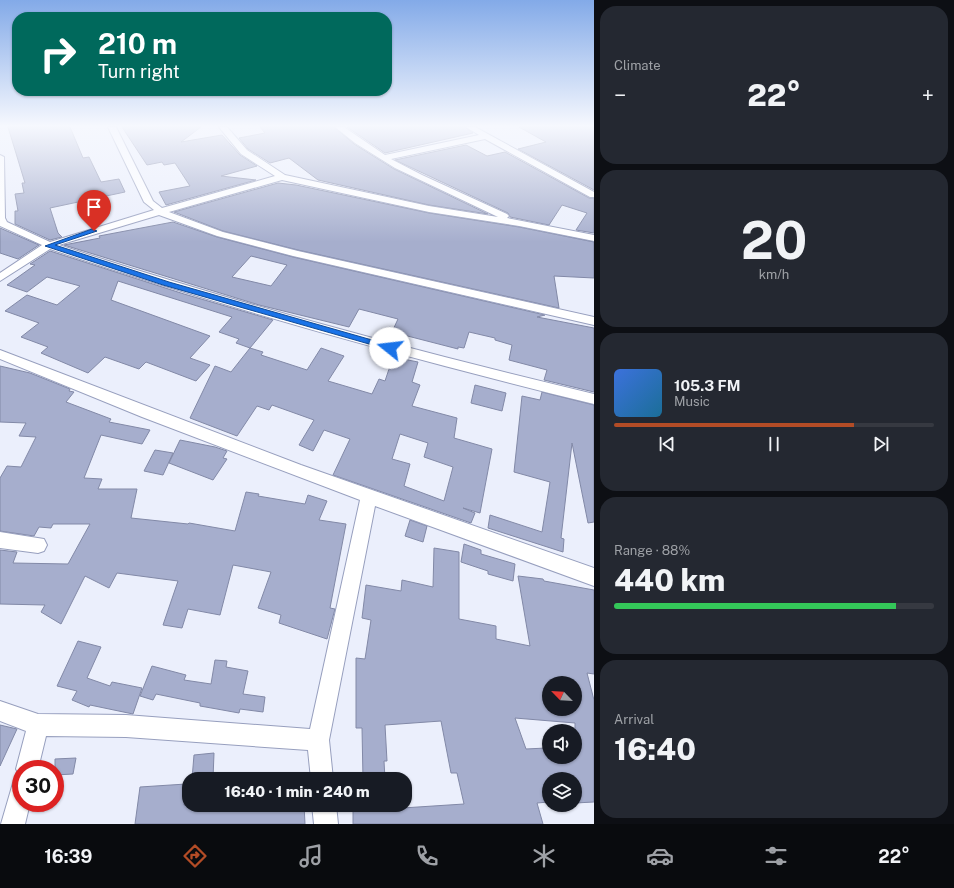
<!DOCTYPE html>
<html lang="en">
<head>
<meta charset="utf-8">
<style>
	:root { --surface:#171b24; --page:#242831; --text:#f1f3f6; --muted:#9ea1a6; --line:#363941; --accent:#b34c26 }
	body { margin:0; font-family:"Public Sans",sans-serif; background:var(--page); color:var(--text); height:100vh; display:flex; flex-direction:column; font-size:15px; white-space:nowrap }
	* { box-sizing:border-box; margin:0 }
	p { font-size:13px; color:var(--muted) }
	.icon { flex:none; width:22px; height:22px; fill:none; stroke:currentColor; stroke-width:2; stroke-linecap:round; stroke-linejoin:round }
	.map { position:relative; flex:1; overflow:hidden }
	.sheet { display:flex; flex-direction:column; gap:6px; padding:6px; background:#0d0f14; width:360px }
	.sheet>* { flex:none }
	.guide { position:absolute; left:12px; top:12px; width:380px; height:84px; border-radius:16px; box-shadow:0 1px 3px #0004; background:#00695c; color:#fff; overflow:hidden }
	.needle { width:26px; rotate:295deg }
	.controls { position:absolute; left:542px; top:676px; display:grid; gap:8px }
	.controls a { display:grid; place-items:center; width:40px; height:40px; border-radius:50%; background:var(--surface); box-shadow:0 1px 3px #0004; font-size:20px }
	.speed { position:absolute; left:12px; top:760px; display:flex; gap:8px; font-size:20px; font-weight:700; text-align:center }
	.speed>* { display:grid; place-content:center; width:52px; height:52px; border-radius:50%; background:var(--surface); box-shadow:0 1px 3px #0004; line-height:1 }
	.speed .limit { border:6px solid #d22; background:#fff; color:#111 }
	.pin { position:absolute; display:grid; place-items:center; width:34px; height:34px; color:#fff; margin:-41px -17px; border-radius:50% 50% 50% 0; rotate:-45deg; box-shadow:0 0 4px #0007 }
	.pin .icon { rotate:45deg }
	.me { position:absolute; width:44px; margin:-22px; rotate:286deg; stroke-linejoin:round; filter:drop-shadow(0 0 3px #0008) }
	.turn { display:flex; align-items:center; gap:14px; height:84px; padding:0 20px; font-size:18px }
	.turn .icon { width:52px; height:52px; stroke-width:2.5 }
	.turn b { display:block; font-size:28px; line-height:34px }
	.big { font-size:30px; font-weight:800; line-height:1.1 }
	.sheet .tile { flex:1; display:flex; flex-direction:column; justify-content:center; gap:6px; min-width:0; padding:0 14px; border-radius:16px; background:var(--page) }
	.sheet .dial { align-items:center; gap:0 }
	.dial b { font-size:52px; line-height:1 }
	.song { display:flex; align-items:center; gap:12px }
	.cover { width:48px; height:48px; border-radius:6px; background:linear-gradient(135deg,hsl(220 70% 55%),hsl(200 70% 35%)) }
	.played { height:4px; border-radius:2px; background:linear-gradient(90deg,var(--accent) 75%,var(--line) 75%) }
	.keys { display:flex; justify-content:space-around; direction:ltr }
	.heat { display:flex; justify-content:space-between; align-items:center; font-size:22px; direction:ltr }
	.charge { height:6px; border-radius:3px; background:linear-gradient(90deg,#34c759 88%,var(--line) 0) }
	.trip { position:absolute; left:182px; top:772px; width:230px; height:40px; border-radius:16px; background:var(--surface); box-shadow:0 1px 3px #0004; font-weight:800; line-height:40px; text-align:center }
	.menu { display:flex; height:64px; justify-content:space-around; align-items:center; background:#090b0e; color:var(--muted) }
	.menu .icon { width:28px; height:28px }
	.menu .selected { color:var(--accent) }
	.menu b { font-size:18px; color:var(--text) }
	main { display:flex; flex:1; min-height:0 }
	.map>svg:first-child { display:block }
</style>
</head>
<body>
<main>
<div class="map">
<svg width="594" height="824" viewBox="0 0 594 824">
	<rect width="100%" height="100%" fill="#ebeffc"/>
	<path fill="#a6aecd" stroke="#8289a7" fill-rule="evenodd" d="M8 127H70L83 158 89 157 101 182 119 179 125 192 50 208 58 233 62 237 50 240 15 224V211H18L15 194 24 193 22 183H25Z
		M122 127H201L181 142 222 135 240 155 257 166 221 176 256 180 166 205 159 192 190 186 175 163 164 165 162 162 147 165Z
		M260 127H334L354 144 394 169 488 214 429 205 318 180 289 158 270 163 248 149 239 138 265 133Z
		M347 127H465L473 133 385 153Z
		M519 127H594V190L518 149 546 142Z
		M466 145 487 156 505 152 589 198H594V233L576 230 587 213 562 205 549 225 510 217 508 213 395 160Z
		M278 183 296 185 429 213 519 227 594 242V278L554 276 559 308 298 250 223 231 174 212Z
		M173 222 217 237 293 257 545 315 537 317 594 328V392L544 380 547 370 509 360 512 345 495 340V338L469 332 464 348 458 347V349L392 332 398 319 359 309 349 327 259 305 64 245 100 238 99 236ZM251 256 287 265 271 286 232 277Z
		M0 228 39 245 18 259 0 253Z
		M50 251 184 294 273 320 250 348 236 343 239 339 219 332 232 317 118 281 111 300 210 336 190 358 210 365 196 381 146 362 139 369 105 357 88 373 41 353 48 347 21 337 39 323 5 311 27 295 57 305 80 286 47 277 27 292 7 285 35 265 30 264Z
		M250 348 263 352 261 355 307 370 321 348 344 356 328 381 372 394 379 379 385 381 393 357 418 362 412 382 420 385 412 406 457 418 454 438 492 449 480 513 463 508 475 513 471 523 333 475 350 439 324 430 313 451 299 445 314 420 272 405 269 410 257 406 237 436 190 418 215 366 231 372ZM400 434 428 443 424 457 453 467 444 501 404 486 410 464 392 459Z
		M0 366 30 373 70 389 69 391 74 392 66 402 111 419 109 422 150 430 142 444 101 435 84 478 102 479 98 489H137L131 518 188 524 189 523 235 531 246 492 259 494 258 496 305 504 308 495 327 501 319 520 346 524 330 608 335 609 327 639 279 623 281 615 258 608 271 572 233 565 220 615 188 609 182 628 163 625 178 581 117 573 109 588 85 576 61 624 41 612 45 605 0 604V550L17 552 13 563 68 564 90 524H53L51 528 39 527 34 536 0 531V478L7 466 21 467 36 437 19 436 26 423 0 422Z
		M475 385 506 393 502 411 471 403Z
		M542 392 594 405V522L588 523 572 443 561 538 564 539 563 552 488 528 490 515 542 532 550 482 514 472 522 396 540 400Z
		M180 440 215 447 227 451 223 458 227 459 213 480 169 463Z
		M155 450 173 453 163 475 144 471Z
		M410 520 427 526 423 542 405 536Z
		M464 544 481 550V554L515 564 513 581 488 574V571L461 562Z
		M434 548 459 552V619L496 626V639L530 646 518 576 543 579 544 581 594 590V674L587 673 594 700V802L575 803V779H549V802L537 803 543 824H353V805H387V809L464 804 457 773H451L441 721 385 725 387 761H384L385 779H363L362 728H356V658L365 659 371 620 362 618 366 585 401 591 402 580 433 587ZM549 680 575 683V709H549ZM515 718 575 723V757H549L546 748 526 749Z
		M78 641 101 647 87 678 110 686 112 682 142 688 133 714 90 705 89 707 72 700 77 691 57 686Z
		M215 660 227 661 226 667 248 671 243 694 265 697 263 712 240 709 239 713 217 709 200 706V703L156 694 153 700 140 696 152 666 186 675 184 680 211 684Z
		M0 725 17 729 0 766Z
		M214 753 213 779H192L194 755Z
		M76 758 73 774 55 775V759Z
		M186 784 184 805H212V809L304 805 305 824H135L140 787Z"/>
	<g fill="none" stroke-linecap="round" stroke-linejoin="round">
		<defs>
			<path id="minor" d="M108 127H116L153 201 162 208 275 176 241 154 219 127H227L247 150 285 175 429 206 498 217 395 168 355 143 335 127H344L385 155 479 135 466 127H475L594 192V197H590L485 139 391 159 422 175 507 214 509 216 507 218 594 235V241L519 226 429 212 282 180 169 212 223 232 298 251 594 317V325L293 256 217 236 159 215 59 245C235 303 414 351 594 394V404C411 359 229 309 50 249L0 281V273L42 245 0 226V155L4 157 5 218 7 222 50 242 154 210 144 202Z
				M0 350 301 465 594 568V586L375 506 329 740 333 779H311L308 750 126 737 46 736 38 769H21V778L16 769 26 731 0 721V701L38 714 126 715 310 729 360 500 142 417 0 359Z
				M0 532 44 539 47 545 44 551 38 553 0 548Z
				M21 780V803H30L25 824H1L13 783Z
				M312 805H336L338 824H314Z"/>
		</defs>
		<use href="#minor" stroke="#979fbe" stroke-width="2"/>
		<use href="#minor" fill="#fff" fill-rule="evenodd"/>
	</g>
	<linearGradient id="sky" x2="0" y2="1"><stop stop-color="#83aae8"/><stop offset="0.52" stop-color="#f6f8fe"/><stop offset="1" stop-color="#f6f8fe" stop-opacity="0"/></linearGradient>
	<rect width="594" height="242" fill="url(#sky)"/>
	<path fill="#1a73e8" stroke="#114b97" d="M92 229 97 231 55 245 169 282 393 346 395 348 390 350 163 285 45 246Z"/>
</svg>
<div class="controls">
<a><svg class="needle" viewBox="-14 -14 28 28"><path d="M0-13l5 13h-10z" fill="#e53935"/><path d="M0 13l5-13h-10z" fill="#9ea1a6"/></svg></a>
<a><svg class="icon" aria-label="sound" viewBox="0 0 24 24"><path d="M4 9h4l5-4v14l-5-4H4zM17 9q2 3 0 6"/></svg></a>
<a><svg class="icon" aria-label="layers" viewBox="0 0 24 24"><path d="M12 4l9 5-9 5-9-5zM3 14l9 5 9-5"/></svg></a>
</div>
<div class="speed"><div class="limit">30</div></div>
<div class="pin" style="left:94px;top:231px;background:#d93025"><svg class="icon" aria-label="arrive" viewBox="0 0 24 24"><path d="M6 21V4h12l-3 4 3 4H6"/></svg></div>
<svg class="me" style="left:390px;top:348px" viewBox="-20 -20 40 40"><circle r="19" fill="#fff"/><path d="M0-13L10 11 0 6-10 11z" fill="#1a73e8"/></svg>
<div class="trip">16:40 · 1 min · 240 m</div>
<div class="guide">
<div class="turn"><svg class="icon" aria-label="right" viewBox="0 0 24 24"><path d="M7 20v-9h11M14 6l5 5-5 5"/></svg><div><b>210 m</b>Turn right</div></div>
</div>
</div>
<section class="sheet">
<div class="tile"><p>Climate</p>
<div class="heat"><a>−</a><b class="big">22°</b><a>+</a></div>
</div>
<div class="tile dial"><b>20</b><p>km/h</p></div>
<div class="tile">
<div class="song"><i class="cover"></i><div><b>105.3 FM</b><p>Music</p></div></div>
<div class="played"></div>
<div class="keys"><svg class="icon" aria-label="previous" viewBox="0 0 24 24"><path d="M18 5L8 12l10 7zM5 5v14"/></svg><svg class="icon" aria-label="pause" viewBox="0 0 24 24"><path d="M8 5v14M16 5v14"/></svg><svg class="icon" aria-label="next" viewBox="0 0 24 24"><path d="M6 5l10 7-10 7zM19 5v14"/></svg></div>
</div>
<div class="tile"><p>Range · 88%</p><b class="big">440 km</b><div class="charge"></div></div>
<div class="tile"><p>Arrival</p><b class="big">16:40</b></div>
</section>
</main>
<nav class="menu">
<b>16:39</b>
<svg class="icon selected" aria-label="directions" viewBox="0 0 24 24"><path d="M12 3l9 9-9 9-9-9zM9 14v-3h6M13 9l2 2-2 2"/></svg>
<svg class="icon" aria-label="music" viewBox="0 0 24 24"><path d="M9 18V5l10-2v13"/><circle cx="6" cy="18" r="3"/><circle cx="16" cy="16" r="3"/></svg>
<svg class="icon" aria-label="phone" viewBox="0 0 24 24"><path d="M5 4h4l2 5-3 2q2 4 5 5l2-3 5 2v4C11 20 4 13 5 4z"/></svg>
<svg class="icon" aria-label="climate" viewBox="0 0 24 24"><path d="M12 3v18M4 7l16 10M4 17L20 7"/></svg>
<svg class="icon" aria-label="car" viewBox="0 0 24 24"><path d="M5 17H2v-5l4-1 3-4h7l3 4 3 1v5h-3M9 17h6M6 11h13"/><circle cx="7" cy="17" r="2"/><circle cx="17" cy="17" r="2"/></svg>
<svg class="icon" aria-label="filters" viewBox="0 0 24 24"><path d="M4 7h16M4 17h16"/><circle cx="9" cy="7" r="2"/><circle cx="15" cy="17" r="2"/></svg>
<b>22°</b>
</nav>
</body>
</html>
